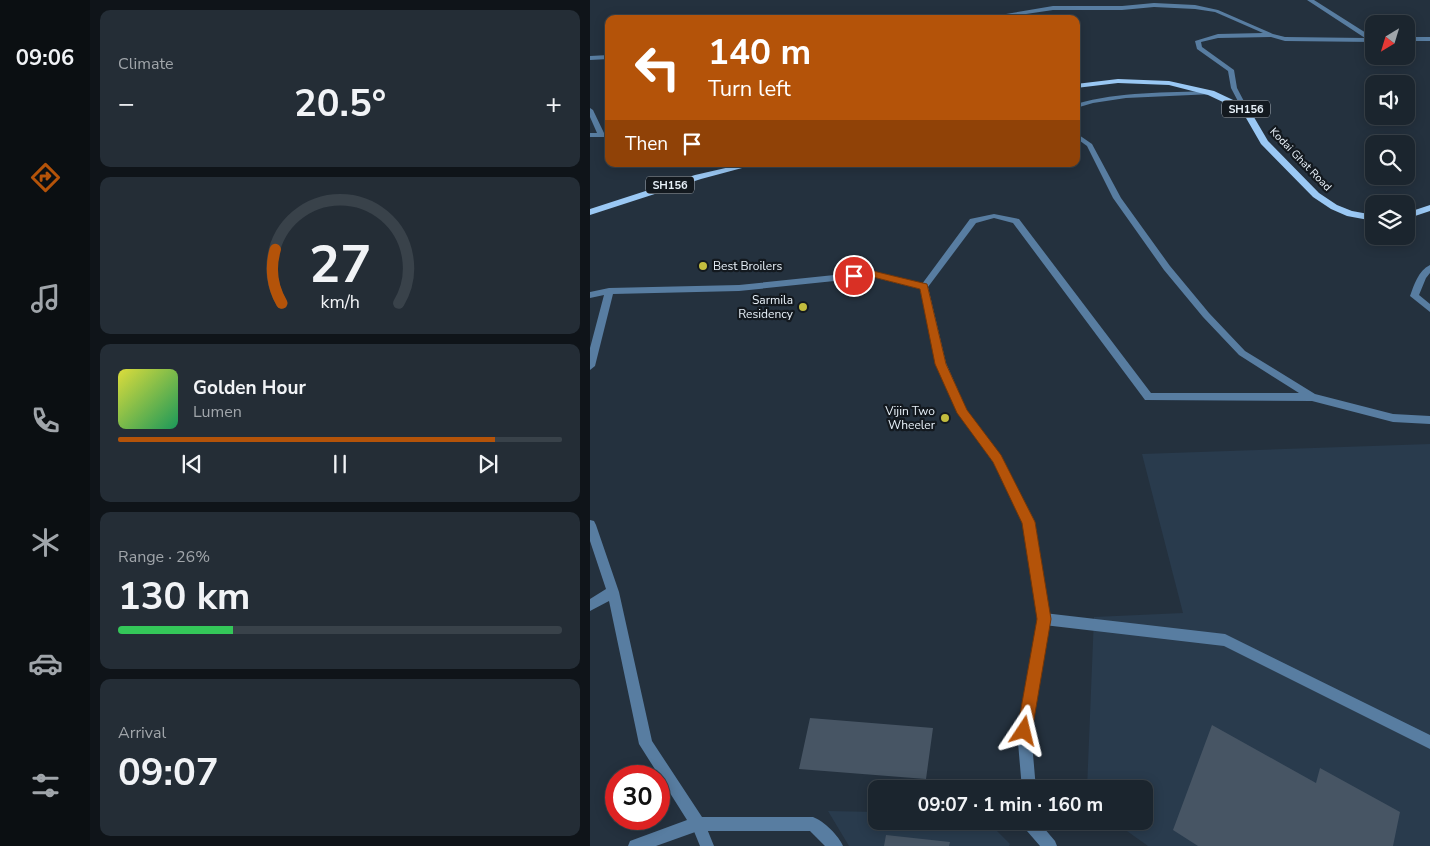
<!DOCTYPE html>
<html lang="en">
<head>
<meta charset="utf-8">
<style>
	:root { --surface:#1b252e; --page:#242d36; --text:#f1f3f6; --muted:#a0a5aa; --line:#39424a; --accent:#b45309 }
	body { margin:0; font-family:"Nunito Sans",sans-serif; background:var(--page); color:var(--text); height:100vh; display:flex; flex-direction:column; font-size:19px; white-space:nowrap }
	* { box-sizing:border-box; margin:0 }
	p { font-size:16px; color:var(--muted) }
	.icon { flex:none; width:28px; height:28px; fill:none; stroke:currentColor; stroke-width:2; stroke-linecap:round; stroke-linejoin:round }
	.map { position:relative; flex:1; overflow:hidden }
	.sheet { display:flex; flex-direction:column; gap:10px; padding:10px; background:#0f1419; width:500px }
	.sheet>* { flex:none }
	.banner { position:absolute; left:15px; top:15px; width:475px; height:152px; border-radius:10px; box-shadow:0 2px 12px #0003,0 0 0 1px var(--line); background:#b45309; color:#fff; overflow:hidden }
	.needle { width:32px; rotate:218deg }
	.tools { position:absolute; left:775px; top:15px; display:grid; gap:10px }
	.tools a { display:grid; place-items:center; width:50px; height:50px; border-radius:10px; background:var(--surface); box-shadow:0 2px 12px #0003,0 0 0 1px var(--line); font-size:25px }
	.speed { position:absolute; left:15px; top:765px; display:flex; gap:10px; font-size:25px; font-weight:700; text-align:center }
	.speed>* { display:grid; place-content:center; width:65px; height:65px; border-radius:50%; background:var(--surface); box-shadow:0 2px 12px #0003,0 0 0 1px var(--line); line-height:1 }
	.speed .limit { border:8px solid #d22; background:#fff; color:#111 }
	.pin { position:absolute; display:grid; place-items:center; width:42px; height:42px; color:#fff; margin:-21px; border:2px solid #fff; border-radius:50%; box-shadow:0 1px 5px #0007 }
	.me { position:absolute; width:55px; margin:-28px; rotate:10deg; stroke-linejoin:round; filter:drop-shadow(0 0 4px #0008) }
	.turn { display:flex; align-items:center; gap:18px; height:105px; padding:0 20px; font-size:22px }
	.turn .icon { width:65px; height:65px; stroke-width:2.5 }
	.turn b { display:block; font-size:35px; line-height:42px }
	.then { display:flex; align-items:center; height:48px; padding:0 20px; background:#0003; gap:10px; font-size:19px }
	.big { font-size:38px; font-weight:700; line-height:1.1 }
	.sheet .widget { flex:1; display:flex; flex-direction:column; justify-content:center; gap:8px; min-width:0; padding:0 18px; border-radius:10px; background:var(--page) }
	.sheet .dial { align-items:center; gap:0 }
	.dial svg { height:130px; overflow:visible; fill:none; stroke:var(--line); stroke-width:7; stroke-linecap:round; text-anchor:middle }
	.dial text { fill:var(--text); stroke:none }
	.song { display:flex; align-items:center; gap:15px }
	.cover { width:60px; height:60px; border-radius:8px; background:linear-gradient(135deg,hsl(60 70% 55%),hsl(150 70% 35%)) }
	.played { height:5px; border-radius:2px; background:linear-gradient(90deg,var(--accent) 85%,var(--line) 85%) }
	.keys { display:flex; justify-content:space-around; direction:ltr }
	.heat { display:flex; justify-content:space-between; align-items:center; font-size:28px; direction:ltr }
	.charge { height:8px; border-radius:4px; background:linear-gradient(90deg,#34c759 26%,var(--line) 0) }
	.trip { position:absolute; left:278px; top:780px; width:285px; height:50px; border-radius:10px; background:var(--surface); box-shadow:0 2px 12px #0003,0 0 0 1px var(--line); font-weight:700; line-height:50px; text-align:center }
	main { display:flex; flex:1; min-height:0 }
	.menu { display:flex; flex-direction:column; width:90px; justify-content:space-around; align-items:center; background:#0b0f12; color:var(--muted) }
	.menu .icon { width:35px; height:35px }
	.menu .selected { color:var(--accent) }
	.menu b { font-size:22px; color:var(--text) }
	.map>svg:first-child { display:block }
</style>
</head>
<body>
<main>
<nav class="menu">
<b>09:06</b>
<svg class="icon selected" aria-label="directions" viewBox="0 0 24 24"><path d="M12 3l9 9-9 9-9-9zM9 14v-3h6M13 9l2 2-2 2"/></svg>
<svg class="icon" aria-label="music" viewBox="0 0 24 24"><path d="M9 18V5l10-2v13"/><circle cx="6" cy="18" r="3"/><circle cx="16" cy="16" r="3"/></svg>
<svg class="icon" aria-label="phone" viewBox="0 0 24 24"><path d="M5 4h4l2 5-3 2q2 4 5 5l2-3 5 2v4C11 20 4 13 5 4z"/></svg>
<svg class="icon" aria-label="climate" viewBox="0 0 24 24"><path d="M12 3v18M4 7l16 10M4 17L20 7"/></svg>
<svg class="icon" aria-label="car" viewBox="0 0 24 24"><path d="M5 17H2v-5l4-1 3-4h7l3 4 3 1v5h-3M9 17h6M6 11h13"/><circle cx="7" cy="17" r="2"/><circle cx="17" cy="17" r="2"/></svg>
<svg class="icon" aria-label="filters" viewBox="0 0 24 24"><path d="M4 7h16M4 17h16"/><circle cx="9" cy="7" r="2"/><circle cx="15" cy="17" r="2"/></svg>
</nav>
<section class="sheet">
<div class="widget"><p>Climate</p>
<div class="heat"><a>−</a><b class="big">20.5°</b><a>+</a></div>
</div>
<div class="widget dial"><svg viewBox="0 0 100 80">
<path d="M14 69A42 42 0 1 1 86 69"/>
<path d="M14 69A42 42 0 0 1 10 36" stroke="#b45309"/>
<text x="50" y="56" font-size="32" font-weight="700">27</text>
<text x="50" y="72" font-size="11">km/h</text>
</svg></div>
<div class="widget">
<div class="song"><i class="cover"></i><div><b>Golden Hour</b><p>Lumen</p></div></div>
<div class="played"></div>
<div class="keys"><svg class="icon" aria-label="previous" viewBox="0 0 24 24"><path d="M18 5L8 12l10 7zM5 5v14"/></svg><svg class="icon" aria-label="pause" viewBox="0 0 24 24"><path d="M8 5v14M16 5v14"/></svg><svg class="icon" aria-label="next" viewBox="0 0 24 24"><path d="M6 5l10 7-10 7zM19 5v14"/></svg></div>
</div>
<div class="widget"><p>Range · 26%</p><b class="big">130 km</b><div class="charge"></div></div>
<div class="widget"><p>Arrival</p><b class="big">09:07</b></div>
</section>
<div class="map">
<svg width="840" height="846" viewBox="0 0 840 846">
	<rect width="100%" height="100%" fill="#24313e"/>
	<path fill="#293b4d" d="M840 444V846H558L523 821H554V789H497L504 617 593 613 552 454Z
		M238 811 286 812V821H397L420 844 419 846H259Z"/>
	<path fill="#475564" d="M220 718 343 728 336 779 209 769Z
		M622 725 726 783 730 768 810 812 803 846H608L583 830Z
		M296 835 360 842 359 846H294Z"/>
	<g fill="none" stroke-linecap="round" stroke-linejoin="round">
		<path fill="#587da1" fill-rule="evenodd" d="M840 265V273L836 278 829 295 840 304V312L820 296C824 285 828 271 840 265Z
			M454 613 635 634 840 735V749L634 646 454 625 450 623 448 619 450 615Z
			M108 817 113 819 124 846H110L101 824 103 819Z"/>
		<path fill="#587da1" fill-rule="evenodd" d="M717 0H724L784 38V42L695 41 681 37 628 38 611 42 612 47 644 70 647 88 658 109 655 111 652 109 641 88 638 71 607 49 605 41 628 34 673 33 625 12 605 9 564 7 532 10H463L402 19H386L463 6H532L564 3 605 5 628 10 683 34 695 37 775 38Z
			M816 37H840V41H816Z
			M19 55V59L0 60V56Z
			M621 91 624 93 623 94 536 98 503 103 486 108V104C530 91 576 93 621 91Z
			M0 108 3 110 14 133H19V137H0V133H7L0 117Z
			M486 133 502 144 531 198 580 266 619 313 655 351 725 394 803 414 840 416V424L803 422 722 401 555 400 423 223 404 218 386 223 338 287 356 363 377 411 411 456 445 522 460 619 441 731 446 789H432L427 731 448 619 434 522 403 462 368 413 346 363 330 289 283 277 149 291 23 294 5 366 0 370V348L14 295 0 298V292L19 288 149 285 283 271 332 284 380 219 404 214 429 219 561 393H709L649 355 613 317 574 270 523 198 497 146 486 138Z
			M0 520 4 521 6 525 29 592 62 741 112 817H223C234 821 249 836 253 846H235L220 831H108L66 846H38L40 841 97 820 49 744 19 601 0 611V599L16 589 0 541Z
			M434 821H448L465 841 467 846H450L437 831Z"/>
		<path fill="#9ac8f4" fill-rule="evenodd" d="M528 79 579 81 624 91 658 107 678 141 729 193 747 205 762 211 784 215V221L757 216 741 209 723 197 671 144 652 111 618 95 579 85 528 83 486 88V84Z
			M153 164H167L111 179 0 215V209L105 175Z
			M840 205V211L816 219V213Z"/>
	</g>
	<path fill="#b45309" stroke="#753606" d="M283 271 337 284 356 364 377 410 411 455 445 522 461 619 442 731 440 736 434 739 429 736 427 731 447 619 432 523 403 462 367 413 345 364 330 289 283 277 264 279 259 276 264 273Z"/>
	<g fill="#c3bd3e" stroke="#13191f" stroke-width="2">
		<circle cx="113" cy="266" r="5"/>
		<circle cx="213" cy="307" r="5"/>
		<circle cx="355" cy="418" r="5"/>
	</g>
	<g text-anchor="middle" stroke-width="4.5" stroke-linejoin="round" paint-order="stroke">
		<g fill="#13191f" stroke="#a8b0b8" stroke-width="1">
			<rect x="632" y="100.5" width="48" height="17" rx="4"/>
			<rect x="56" y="176.5" width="48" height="17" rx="4"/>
		</g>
		<g font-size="11" font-weight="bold" fill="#e8f1f9">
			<text x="656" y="113">SH156</text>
			<text x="80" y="189">SH156</text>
		</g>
		<g font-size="11" fill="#e8f1f9" stroke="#13191f">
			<text transform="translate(711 159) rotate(46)" y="4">Kodai Ghat Road</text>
		</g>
		<g font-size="12" fill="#e8f1f9" stroke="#13191f" text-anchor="end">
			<text x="123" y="270" text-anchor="start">Best Broilers</text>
			<text x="203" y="304">Sarmila<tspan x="203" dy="14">Residency</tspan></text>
			<text x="345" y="415">Vijin Two<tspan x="345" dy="14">Wheeler</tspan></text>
		</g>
	</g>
</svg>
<div class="tools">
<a><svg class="needle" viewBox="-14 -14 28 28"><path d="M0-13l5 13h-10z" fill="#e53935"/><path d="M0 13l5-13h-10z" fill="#a0a5aa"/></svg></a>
<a><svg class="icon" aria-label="sound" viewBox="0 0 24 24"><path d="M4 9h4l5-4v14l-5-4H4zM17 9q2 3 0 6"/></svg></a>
<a><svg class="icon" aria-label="search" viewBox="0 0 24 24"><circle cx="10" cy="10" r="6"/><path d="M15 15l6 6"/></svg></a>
<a><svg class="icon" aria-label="layers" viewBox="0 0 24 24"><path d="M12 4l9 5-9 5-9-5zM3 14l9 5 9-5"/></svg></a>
</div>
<div class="speed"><div class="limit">30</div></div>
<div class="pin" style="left:264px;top:276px;background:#d93025"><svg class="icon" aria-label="arrive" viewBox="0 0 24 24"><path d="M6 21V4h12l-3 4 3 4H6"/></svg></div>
<svg class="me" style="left:434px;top:731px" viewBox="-20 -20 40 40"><path d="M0-17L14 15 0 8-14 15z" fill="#b45309" stroke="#fff" stroke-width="4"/></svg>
<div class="trip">09:07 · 1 min · 160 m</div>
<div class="banner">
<div class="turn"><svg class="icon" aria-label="left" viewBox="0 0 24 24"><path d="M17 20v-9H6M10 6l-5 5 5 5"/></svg><div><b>140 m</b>Turn left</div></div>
<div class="then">Then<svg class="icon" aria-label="arrive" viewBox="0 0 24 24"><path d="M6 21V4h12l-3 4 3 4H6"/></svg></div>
</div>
</div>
</main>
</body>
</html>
